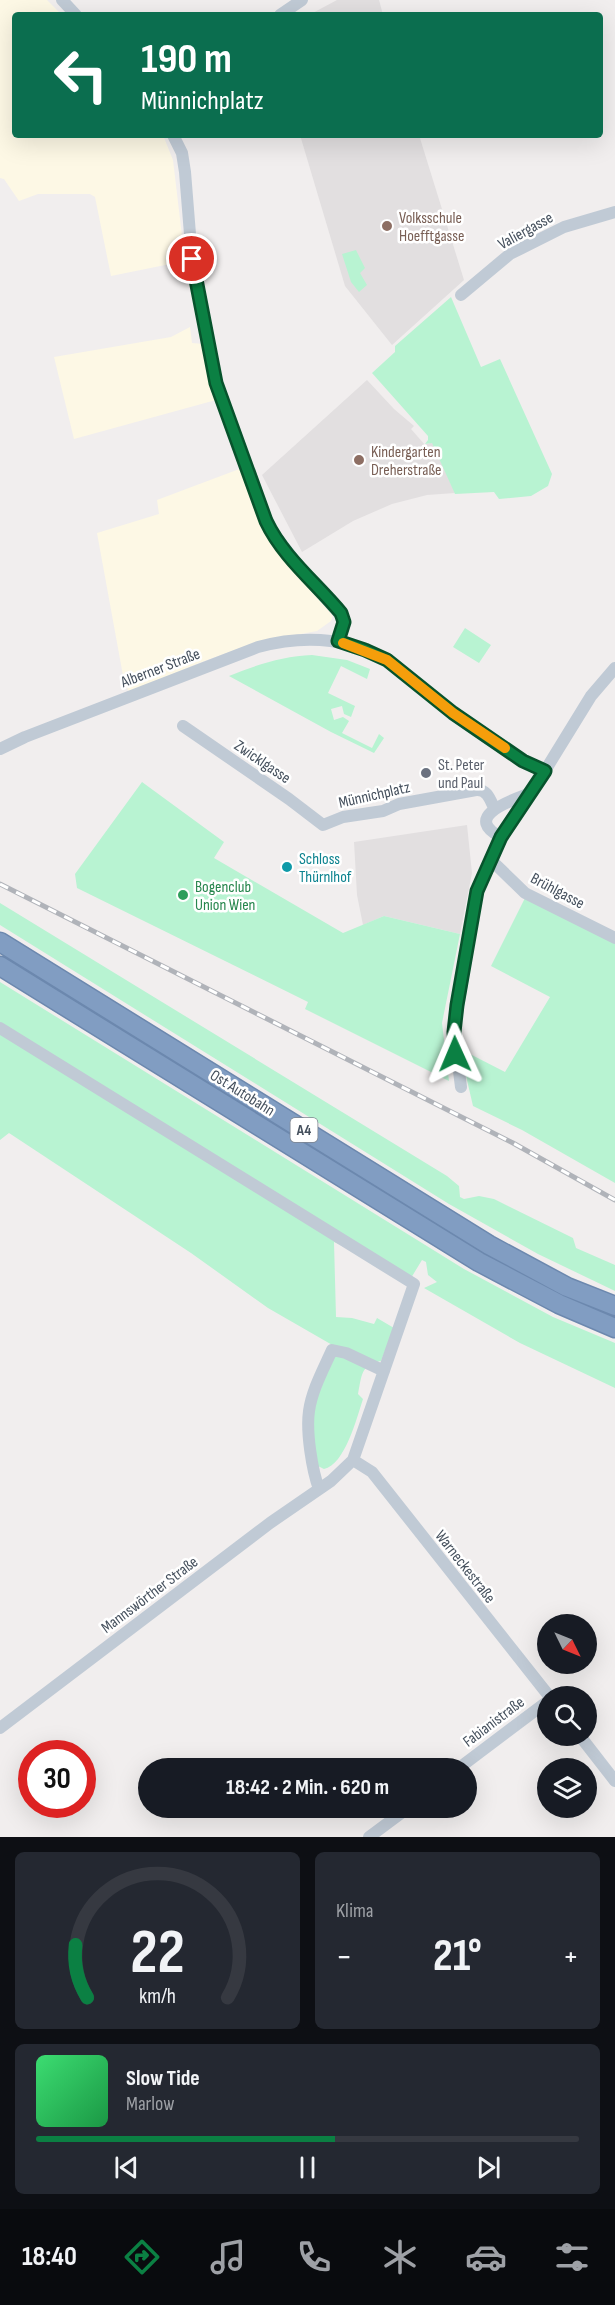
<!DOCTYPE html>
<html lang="de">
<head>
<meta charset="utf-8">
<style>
	:root { --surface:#171b24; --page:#242831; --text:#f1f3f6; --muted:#9ea1a6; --line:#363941; --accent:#0b8043 }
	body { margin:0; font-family:"Sofia Sans Condensed",sans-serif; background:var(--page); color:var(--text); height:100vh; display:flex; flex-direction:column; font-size:22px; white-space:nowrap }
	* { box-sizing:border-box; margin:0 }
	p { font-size:20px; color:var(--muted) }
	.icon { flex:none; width:33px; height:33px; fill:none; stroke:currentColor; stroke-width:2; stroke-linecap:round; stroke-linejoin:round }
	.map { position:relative; height:1837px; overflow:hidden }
	.drawer { display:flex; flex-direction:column; gap:15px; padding:15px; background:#0d0f14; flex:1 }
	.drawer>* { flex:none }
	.banner { position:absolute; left:12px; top:12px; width:591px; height:126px; border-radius:6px; box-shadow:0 6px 24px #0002; background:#0b6e4f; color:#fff; overflow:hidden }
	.needle { width:39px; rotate:133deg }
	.fabs { position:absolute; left:537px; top:1614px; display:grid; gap:12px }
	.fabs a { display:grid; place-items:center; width:60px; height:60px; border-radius:50%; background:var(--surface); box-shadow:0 6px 24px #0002; font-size:30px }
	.speed { position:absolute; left:18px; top:1740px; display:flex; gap:12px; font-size:30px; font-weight:700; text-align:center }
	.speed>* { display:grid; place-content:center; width:78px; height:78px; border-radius:50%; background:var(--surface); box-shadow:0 6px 24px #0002; line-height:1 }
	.speed .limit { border:9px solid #d22; background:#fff; color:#111 }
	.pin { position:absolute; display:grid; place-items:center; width:51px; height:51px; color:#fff; margin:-26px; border:3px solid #fff; border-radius:50%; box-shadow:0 2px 6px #0007 }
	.me { position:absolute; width:66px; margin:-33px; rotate:359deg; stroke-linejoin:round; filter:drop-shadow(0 0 4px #0008) }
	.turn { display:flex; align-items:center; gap:21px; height:126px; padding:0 30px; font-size:27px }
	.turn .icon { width:78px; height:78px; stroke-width:2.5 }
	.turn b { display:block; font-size:42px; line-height:51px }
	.big { font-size:45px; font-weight:700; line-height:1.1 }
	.drawer .tile { flex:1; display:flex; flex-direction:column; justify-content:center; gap:9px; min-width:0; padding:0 21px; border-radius:9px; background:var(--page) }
	.drawer .dial { align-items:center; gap:0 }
	.dial svg { height:156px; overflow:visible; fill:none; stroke:var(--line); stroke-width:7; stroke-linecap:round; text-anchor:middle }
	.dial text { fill:var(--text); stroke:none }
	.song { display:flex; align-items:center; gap:18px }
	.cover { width:72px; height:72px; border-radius:9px; background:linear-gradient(135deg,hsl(140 70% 55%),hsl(140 70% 35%)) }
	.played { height:6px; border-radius:3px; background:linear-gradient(90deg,var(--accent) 55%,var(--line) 55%) }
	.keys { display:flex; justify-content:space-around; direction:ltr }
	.heat { display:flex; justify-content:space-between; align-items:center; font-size:33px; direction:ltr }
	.drawer .tiles { flex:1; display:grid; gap:15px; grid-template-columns:1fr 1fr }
	.tile:last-child { grid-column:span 2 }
	.trip { position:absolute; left:138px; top:1758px; width:339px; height:60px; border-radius:30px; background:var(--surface); box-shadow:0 6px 24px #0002; font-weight:700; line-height:60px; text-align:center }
	.menu { display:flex; height:96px; justify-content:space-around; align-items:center; background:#090b0e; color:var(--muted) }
	.menu .icon { width:42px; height:42px }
	.menu .active { color:var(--accent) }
	.menu b { font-size:27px; color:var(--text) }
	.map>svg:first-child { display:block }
</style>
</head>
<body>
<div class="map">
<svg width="615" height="1837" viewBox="0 0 615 1837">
	<rect width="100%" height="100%" fill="#f1eeee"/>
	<path fill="#fdf8e5" d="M0 0H47L62 15H15V135H163L173 160 185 261 111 276 95 197 90 194H38L19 201 4 179 0 178Z
		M190 327 192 343 204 344 216 400 74 439 54 357 171 337Z
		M242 468 260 523 296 573 330 609 333 616 331 621 317 631 257 642 199 663 129 692 124 681 97 533 159 514 157 500Z"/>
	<path fill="#e2dfe0" d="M337 0H379L383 15H309Z
		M300 135H419L464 280 392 345 345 286Z
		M367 380 394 409 414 426 411 429 425 445 432 442 455 493 427 495 392 504 353 521 302 552 262 475Z
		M467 825 472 873 460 934 384 916 363 925 357 895 354 842Z"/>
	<path fill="#b8f3d2" d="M356 250 365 268 360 273 367 285 359 292 351 282 342 254Z
		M451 297 481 367 500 359 552 474 548 486 531 496 499 499 494 492 455 494 432 443 425 444 428 440V436L372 373 395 352V346Z
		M465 628 491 645 479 663 453 647Z
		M312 655 347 660 370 669 367 679 341 666 328 693 355 706 351 717 344 714 342 706 331 709 334 720 343 717 349 721 342 733 372 748 379 734 384 738 374 753 331 732 229 676C256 665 283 656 312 655Z
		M142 782 224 842 214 858 343 933 384 916 460 934 442 1023 449 1081 305 1009 308 1002 77 888 75 874Z
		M525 898 615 942V1183L522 1130 473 1106 463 1063 468 1062 466 1052 505 1072 550 997 491 966Z
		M0 903 447 1176 459 1186 460 1197 464 1199 479 1196 494 1199 573 1238 576 1248 615 1265V1291L538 1254 449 1204 0 925Z
		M0 982 464 1269 553 1317 615 1343V1388L520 1343 424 1288 437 1282 428 1275 426 1262 422 1260 411 1278 334 1242 336 1317 352 1318 374 1324 377 1318 394 1328 381 1361C360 1365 362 1376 358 1394L363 1399C357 1417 345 1465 324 1469L318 1466C315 1445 309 1420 315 1399 322 1379 333 1368 334 1346L268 1308 191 1253 9 1133 0 1140Z"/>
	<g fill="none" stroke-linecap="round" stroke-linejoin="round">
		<defs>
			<path id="highway" d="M0 942 489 1245 567 1287 615 1306
				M0 966 479 1262 559 1304 615 1328"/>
		</defs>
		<use href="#highway" stroke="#6c88ae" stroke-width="21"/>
		<path stroke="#c0cad5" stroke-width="12" d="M62 0 76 15
			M280 15 302 0
			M173 135 182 153 185 172 192 259 216 383 221 399 270 529 312 583 343 618V629L338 641
			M461 295 510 254 564 227 615 212
			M183 726 289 799 323 825 343 817 383 811 399 804 476 790C487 789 490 799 494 808
			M0 749 25 737 258 647C306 634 357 637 398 668 417 682 433 698 451 712 479 734 513 756 545 771
			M501 837C462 817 510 801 528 794
			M492 861 525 893 615 938
			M0 1028 414 1284 353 1460 331 1481 270 1523 0 1728
			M461 1087 454 1032 477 891 501 837 521 804 535 787 591 696 615 668
			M353 1460 372 1472 549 1696
			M319 1489C312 1470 306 1432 309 1411 312 1390 323 1370 332 1350L346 1353 384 1371
			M580 1736 615 1781
			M459 1768 548 1701
			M369 1837 408 1808"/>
		<use href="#highway" stroke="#819dc2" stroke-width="18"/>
		<defs>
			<path id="rail" d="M0 884 513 1143 615 1200"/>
		</defs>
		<use href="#rail" stroke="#b0b3b9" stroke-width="5"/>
		<use href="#rail" stroke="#fff" stroke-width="3" stroke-dasharray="9" stroke-linecap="butt"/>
	</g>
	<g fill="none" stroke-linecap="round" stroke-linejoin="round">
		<defs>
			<path id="route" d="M192 259 216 383 266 521C283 557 316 583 341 613L344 622 338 641 365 650 387 660 453 713 523 761 545 771 501 837 477 891 457 1005 454 1032 455 1054"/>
		</defs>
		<use href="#route" stroke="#07532c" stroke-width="15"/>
		<use href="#route" stroke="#0b8043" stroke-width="10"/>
		<path stroke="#f59e0b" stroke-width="10" d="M343 643 387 660 453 713 505 748"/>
	</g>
	<g fill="#8d6e63" stroke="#fff" stroke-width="2">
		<circle cx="387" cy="226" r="6"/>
		<circle cx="359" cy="460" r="6"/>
	</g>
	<circle fill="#6b7280" stroke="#fff" stroke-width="2" cx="426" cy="773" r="6"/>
	<circle fill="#0f9aa8" stroke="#fff" stroke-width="2" cx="287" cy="867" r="6"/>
	<circle fill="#2e9e5b" stroke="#fff" stroke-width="2" cx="183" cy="895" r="6"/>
	<g text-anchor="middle" stroke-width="5" stroke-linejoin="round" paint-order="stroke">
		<rect fill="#fff" stroke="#7d848e" stroke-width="1.5" x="290.5" y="1118" width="27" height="24" rx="4.5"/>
		<g font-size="15" font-weight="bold" fill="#45505d">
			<text x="304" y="1135">A4</text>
		</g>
		<g font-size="16" fill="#785e54" stroke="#fff" text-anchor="start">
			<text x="399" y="223">Volksschule<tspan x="399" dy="18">Hoefftgasse</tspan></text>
			<text x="371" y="457">Kindergarten<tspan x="371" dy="18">Dreherstraße</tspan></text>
		</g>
		<g font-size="16" fill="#45505d" stroke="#fff">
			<text transform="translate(525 230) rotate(-29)" y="6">Valiergasse</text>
			<text transform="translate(160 667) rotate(-21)" y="6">Alberner Straße</text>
			<text transform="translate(263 761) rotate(34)" y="6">Zwicklgasse</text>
			<text transform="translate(374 794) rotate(-13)" y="6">Münnichplatz</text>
			<text transform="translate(558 890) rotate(28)" y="6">Brühlgasse</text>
			<text transform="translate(243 1092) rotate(32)" y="6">Ost Autobahn</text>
			<text transform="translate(466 1566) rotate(52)" y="6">Warneckestraße</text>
			<text transform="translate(149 1594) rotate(-37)" y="6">Mannswörther Straße</text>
			<text transform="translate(493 1721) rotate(-37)" y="6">Fabianistraße</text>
		</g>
		<g font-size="16" fill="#5b616d" stroke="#fff" text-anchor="start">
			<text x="438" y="770">St. Peter<tspan x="438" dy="18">und Paul</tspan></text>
		</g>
		<g font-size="16" fill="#0d838f" stroke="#fff" text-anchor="start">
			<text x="299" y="864">Schloss<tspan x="299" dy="18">Thürnlhof</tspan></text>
		</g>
		<g font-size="16" fill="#27864d" stroke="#fff" text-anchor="start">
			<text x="195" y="892">Bogenclub<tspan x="195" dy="18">Union Wien</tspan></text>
		</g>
	</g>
</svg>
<div class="fabs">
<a><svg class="needle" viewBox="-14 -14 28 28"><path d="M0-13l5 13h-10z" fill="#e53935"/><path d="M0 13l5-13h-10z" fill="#9ea1a6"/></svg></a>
<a><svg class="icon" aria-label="search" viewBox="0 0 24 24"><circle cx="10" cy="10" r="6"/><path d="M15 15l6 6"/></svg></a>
<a><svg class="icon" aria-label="layers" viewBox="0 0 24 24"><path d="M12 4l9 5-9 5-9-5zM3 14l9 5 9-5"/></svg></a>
</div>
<div class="speed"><div class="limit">30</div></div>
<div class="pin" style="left:192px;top:259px;background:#d93025"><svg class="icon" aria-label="arrive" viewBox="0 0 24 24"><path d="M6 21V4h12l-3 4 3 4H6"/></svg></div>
<svg class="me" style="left:455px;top:1054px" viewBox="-20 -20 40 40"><path d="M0-17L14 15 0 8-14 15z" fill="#0b8043" stroke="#fff" stroke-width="4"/></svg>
<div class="trip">18:42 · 2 Min. · 620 m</div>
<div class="banner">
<div class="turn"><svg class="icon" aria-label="left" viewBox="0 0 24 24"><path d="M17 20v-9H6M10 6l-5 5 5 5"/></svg><div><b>190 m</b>Münnichplatz</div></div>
</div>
</div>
<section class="drawer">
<div class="tiles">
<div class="tile dial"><svg viewBox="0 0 100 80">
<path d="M14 69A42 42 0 1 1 86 69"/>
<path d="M14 69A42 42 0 0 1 8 42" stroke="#0b8043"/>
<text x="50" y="56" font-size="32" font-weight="700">22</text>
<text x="50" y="72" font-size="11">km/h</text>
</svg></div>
<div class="tile"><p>Klima</p>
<div class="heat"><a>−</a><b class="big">21°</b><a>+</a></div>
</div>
<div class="tile">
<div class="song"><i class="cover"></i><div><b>Slow Tide</b><p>Marlow</p></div></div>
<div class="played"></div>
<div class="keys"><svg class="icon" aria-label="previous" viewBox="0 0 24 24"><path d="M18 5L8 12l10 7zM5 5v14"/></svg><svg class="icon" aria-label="pause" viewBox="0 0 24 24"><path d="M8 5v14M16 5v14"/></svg><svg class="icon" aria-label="next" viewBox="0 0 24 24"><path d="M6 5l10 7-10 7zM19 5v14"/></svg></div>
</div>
</div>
</section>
<nav class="menu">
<b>18:40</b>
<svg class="icon active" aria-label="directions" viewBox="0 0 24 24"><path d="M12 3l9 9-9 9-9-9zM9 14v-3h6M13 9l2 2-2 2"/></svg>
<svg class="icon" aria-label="music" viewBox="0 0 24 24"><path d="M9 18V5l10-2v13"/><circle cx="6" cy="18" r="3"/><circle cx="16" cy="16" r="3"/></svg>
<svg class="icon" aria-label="phone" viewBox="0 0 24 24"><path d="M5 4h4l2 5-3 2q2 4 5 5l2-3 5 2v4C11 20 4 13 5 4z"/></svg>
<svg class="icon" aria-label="climate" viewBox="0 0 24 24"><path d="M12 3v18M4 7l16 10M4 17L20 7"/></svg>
<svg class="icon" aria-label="car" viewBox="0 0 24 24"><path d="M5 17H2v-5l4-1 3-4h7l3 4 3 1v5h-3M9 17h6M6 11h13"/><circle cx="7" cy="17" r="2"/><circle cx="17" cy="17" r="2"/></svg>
<svg class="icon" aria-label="filters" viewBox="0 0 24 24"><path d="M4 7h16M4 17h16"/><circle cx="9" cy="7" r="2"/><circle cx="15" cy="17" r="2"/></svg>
</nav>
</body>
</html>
